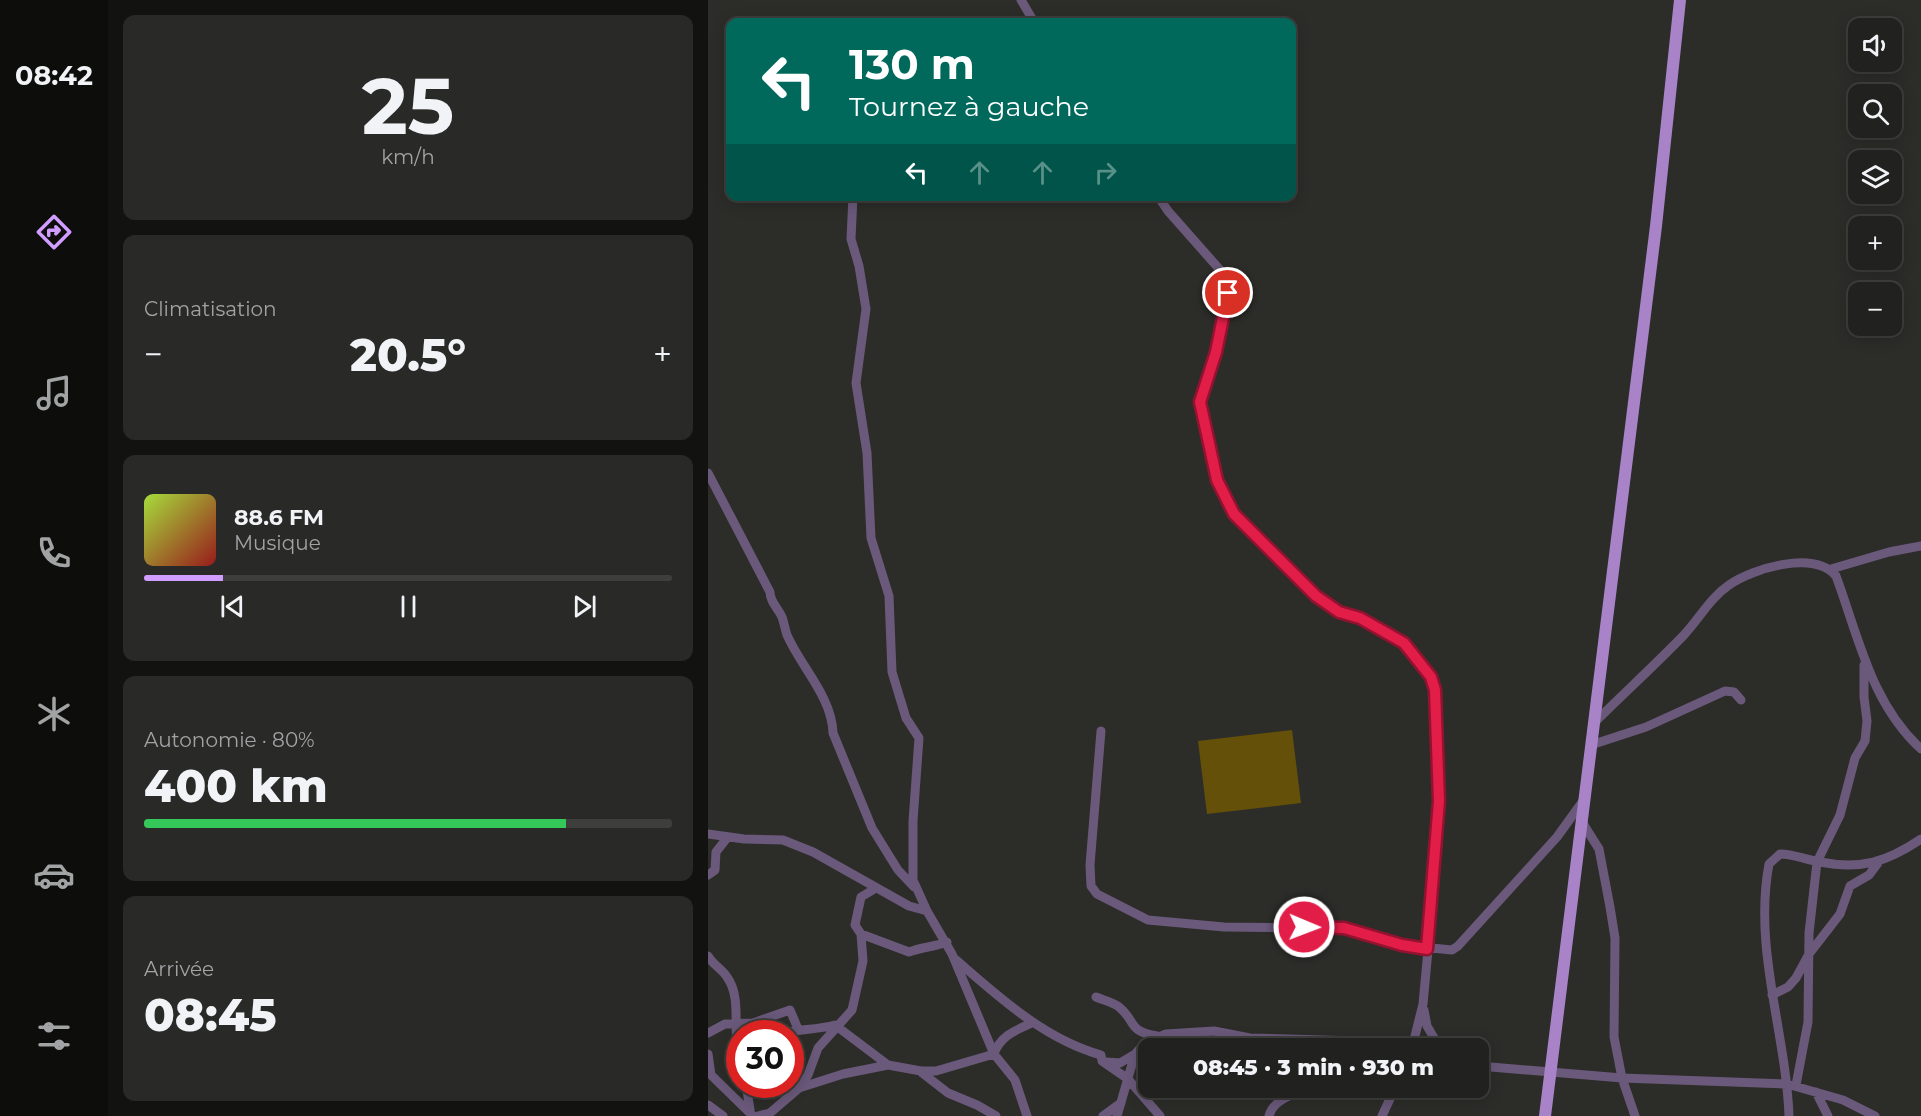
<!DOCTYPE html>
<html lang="fr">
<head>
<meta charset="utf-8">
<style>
	:root { --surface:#21211f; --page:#292928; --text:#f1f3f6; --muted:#a2a3a4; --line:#3e3e3d; --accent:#d19dfe }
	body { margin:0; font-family:Montserrat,sans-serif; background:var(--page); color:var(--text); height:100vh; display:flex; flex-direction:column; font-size:22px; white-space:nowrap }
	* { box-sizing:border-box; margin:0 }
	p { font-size:20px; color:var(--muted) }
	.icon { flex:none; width:33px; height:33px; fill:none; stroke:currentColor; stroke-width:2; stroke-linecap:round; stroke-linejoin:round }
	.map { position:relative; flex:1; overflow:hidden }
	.details { display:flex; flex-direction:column; gap:15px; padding:15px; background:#121211; width:600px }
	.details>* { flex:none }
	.hud { position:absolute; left:18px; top:18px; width:570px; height:183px; border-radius:12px; box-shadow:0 3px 15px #0003,0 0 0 2px var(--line); background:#00695c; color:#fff; overflow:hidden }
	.controls { position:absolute; left:1140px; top:18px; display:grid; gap:12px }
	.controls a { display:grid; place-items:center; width:54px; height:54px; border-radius:12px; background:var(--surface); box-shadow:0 3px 15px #0003,0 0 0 2px var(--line); font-size:30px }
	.speed { position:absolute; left:18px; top:1020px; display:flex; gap:12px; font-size:30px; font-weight:700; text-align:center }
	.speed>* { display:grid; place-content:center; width:78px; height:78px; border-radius:50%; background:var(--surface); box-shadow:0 3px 15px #0003,0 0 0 2px var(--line); line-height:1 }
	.speed .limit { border:9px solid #d22; background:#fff; color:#111 }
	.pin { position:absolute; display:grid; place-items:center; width:51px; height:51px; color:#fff; margin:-26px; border:3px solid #fff; border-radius:50%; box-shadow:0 2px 6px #0007 }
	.me { position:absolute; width:66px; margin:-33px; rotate:91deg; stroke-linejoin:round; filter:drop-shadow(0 0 4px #0008) }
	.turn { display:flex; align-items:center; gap:21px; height:126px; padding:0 24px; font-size:27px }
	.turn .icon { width:78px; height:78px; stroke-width:2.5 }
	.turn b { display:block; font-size:42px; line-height:51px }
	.lanes { display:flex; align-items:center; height:57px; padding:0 24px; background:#0003; justify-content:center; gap:30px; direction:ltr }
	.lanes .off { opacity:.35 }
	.big { font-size:45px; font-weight:800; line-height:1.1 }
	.details .card { flex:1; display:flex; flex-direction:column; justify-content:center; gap:9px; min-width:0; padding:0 21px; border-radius:12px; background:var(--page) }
	.details .dial { align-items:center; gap:0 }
	.dial b { font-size:78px; line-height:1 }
	.song { display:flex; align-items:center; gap:18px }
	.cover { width:72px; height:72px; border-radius:9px; background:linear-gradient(135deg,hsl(80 70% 55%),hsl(0 70% 35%)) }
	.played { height:6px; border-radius:3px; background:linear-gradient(90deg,var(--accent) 15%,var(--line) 15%) }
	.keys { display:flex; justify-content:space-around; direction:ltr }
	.heat { display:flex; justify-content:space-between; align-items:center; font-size:33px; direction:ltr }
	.charge { height:9px; border-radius:4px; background:linear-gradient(90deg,#34c759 80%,var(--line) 0) }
	.trip { position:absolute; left:430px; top:1038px; width:351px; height:60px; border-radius:12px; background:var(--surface); box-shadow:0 3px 15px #0003,0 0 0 2px var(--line); font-weight:800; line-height:60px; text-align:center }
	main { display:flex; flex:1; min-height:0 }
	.tabs { display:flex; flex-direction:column; width:108px; justify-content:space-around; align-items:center; background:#0d0d0c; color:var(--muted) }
	.tabs .icon { width:42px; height:42px }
	.tabs .on { color:var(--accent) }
	.tabs b { font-size:27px; color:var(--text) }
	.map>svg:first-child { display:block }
</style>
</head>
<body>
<main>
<nav class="tabs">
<b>08:42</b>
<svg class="icon on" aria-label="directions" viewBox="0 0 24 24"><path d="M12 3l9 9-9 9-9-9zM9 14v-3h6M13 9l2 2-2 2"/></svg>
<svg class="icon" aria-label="music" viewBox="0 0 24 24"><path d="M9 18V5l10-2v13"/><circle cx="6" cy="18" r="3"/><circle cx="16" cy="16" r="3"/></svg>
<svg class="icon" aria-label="phone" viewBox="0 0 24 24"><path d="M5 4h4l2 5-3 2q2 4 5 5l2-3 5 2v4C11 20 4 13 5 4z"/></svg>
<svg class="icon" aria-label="climate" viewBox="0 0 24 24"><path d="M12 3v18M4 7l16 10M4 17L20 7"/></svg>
<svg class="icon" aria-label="car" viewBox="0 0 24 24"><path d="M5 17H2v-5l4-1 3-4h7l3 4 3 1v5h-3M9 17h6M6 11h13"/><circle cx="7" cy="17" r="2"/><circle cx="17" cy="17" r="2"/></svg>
<svg class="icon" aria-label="filters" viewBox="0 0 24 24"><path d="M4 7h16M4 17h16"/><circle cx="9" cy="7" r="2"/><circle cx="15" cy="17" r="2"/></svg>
</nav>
<section class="details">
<div class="card dial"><b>25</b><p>km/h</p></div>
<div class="card"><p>Climatisation</p>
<div class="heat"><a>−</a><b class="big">20.5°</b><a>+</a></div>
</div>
<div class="card">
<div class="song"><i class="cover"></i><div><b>88.6 FM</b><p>Musique</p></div></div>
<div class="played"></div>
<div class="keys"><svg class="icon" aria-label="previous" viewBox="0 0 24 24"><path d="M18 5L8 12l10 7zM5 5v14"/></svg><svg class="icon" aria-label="pause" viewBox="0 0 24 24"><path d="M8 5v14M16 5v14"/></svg><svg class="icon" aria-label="next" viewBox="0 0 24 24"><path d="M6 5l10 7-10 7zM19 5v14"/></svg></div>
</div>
<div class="card"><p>Autonomie · 80%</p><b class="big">400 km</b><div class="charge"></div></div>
<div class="card"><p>Arrivée</p><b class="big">08:45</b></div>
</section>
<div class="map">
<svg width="1213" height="1116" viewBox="0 0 1213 1116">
	<rect width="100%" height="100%" fill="#2c2c29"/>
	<path fill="#645009" d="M584 730 593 803 499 814 490 741Z"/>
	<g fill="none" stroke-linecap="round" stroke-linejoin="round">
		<path stroke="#6a597a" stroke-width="9" d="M313 0 326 22
			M145 196 143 239 151 266 158 309 148 383 159 453 163 538 181 596 184 672 198 718 211 738 205 821V880L219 911 244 954 286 1054 307 1080 319 1116
			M450 196 460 211 513 271 520 293 508 352 492 402 509 480 526 514 608 595 631 612 652 618 696 643 723 677 729 731 730 842 715 1004 704 1048
			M0 473 62 592C62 602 70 608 74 617 76 623 77 629 79 635 93 667 124 697 125 733L164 828 190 870 206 887
			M1123 569 1181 552 1213 546
			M886 723C915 694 946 666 975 636 991 619 1002 598 1021 585 1046 568 1106 550 1128 576 1151 638 1163 703 1213 749
			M393 731 382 865 383 886 389 894 440 920 516 927 636 928 694 945 744 950 750 946 849 837 875 801
			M883 745 938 727 1017 691 1026 692 1033 700
			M874 822 891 849 902 907 907 938 906 1037 914 1078 927 1116
			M0 834 36 839 75 840 105 852 201 906 219 911
			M0 875 7 870 8 852 19 838
			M153 934 201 952C214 947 226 947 239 942
			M0 956C5 965 14 969 19 977 35 999 23 1033 32 1058
			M247 959C291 997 336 1039 393 1055L394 1061 420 1079 452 1116
			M1064 995 1080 987 1088 978 1101 954 1132 914 1142 886 1161 875 1170 863
			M388 997C395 1000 405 1002 411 1007 429 1022 419 1031 449 1036
			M716 1010 719 1026 732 1048
			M0 1033 17 1024 45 1023 82 1010 90 1029
			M70 1034C90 1029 108 1030 127 1025L180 1065 213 1071H228L286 1054C292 1036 308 1030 324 1023
			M0 1054 3 1075 45 1116
			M399 1062 412 1063 427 1054
			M771 1066 914 1078 1079 1084 1135 1100 1167 1116
			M213 1072 240 1093 269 1105 288 1116
			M38 1084 42 1110
			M1088 1085 1100 1022 1101 933 1109 862 1132 815 1147 758 1157 741 1159 721 1156 697V665
			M91 1088 135 1074 180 1065
			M1108 1092 1120 1116
			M0 1105 15 1116
			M50 1116 62 1113 91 1088 100 1075 110 1048 144 1010 155 961 153 934 147 925 153 897 168 888
			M395 1116 413 1103
			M409 1116 427 1054 437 1043 458 1034 506 1031 542 1038 649 1041 682 1048
			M561 1116C565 1099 588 1093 603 1088
			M674 1116 687 1088
			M1081 1116C1078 1033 1045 948 1061 864L1072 854C1086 854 1098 860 1112 862 1153 870 1179 862 1213 839"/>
		<path stroke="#a883c8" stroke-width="12" d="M837 1116 948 226 972 0"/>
	</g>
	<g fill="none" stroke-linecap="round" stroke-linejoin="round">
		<defs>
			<path id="route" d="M520 293 508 352 492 402 509 480 526 514 608 596 631 612 652 618 696 643 723 677 727 690 731 801 719 949 694 945 636 928 596 927"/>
		</defs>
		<use href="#route" stroke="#92132f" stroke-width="15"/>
		<use href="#route" stroke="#e11d48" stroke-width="10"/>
	</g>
</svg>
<div class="controls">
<a><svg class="icon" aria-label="sound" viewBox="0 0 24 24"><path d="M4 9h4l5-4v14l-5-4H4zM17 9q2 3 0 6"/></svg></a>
<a><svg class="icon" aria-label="search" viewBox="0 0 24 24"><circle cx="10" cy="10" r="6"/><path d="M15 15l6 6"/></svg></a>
<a><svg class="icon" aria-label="layers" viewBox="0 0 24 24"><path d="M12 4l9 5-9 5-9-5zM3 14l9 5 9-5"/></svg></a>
<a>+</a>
<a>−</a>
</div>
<div class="speed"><div class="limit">30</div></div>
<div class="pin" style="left:520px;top:293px;background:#d93025"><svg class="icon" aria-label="arrive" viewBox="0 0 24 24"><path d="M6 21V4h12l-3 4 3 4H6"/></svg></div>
<svg class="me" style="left:596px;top:927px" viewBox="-20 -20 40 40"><circle r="17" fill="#e11d48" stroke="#fff" stroke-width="3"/><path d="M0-11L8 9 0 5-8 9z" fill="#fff"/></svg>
<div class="trip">08:45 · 3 min · 930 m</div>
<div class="hud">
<div class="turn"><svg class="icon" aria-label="left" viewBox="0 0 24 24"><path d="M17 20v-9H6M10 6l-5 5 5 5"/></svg><div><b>130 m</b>Tournez à gauche</div></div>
<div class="lanes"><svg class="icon" aria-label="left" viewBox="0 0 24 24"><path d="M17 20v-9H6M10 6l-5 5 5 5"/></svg><svg class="icon off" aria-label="ahead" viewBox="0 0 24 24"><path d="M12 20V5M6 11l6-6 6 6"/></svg><svg class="icon off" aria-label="ahead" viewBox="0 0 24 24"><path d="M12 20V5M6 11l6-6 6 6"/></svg><svg class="icon off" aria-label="right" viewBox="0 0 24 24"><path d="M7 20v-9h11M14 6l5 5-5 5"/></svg></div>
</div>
</div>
</main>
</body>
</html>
